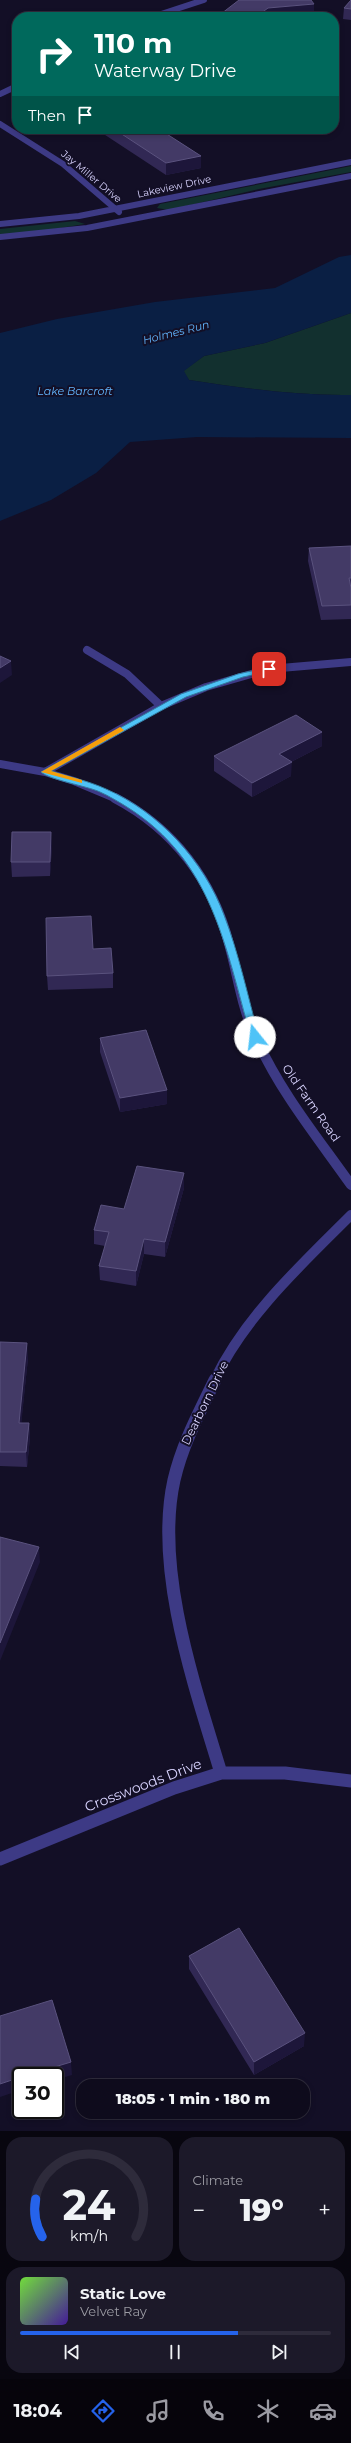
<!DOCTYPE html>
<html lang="en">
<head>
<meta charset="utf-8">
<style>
	:root { --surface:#0e0b1c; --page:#1c1929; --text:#f1f3f6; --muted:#9b9ba3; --line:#2e2b3b; --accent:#2563eb }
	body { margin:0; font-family:Montserrat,sans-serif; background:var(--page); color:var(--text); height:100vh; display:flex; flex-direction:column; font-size:15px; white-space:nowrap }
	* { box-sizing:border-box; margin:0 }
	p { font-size:13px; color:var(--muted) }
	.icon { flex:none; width:22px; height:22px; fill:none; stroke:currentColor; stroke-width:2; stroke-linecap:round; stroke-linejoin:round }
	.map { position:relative; height:2131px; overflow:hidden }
	.drawer { display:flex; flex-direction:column; gap:6px; padding:6px; background:#08060f; flex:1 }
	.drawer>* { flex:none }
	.banner { position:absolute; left:12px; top:12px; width:327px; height:122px; border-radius:16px; box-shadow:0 2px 6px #0003,0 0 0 1px var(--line); background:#00695c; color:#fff; overflow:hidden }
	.speed { position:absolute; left:12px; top:2067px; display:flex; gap:8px; font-size:20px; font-weight:700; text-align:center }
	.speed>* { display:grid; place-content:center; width:52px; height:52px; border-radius:50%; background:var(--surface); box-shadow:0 2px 6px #0003,0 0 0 1px var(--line); line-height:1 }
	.speed .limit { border:2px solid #111; border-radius:6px; background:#fff; color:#111 }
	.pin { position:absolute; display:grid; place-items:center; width:34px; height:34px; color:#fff; margin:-17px; border-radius:8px; box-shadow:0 2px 6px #0006 }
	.me { position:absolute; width:44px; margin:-22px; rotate:344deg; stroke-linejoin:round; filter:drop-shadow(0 0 3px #0008) }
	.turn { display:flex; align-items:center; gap:14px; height:84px; padding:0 16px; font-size:18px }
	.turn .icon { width:52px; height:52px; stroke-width:2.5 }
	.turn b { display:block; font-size:28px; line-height:34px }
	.then { display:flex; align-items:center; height:38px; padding:0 16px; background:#0003; gap:8px; font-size:15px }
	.big { font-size:30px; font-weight:800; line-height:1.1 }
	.drawer .card { flex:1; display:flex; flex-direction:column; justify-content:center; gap:6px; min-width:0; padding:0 14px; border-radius:16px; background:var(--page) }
	.drawer .dial { align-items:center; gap:0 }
	.dial svg { height:104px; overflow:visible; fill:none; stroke:var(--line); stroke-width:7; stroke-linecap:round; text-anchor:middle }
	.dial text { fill:var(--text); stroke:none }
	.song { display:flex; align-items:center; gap:12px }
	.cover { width:48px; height:48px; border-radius:6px; background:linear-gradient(135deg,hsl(100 70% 55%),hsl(260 70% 35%)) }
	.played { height:4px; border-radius:2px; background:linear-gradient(90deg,var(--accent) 70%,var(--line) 70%) }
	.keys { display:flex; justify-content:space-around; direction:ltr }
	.heat { display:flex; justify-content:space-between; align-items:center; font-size:22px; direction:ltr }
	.drawer .tiles { flex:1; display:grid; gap:6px; grid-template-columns:1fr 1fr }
	.card:last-child { grid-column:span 2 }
	.trip { position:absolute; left:76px; top:2079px; width:234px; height:40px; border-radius:16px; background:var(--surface); box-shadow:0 2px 6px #0003,0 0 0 1px var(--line); font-weight:800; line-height:40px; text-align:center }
	.menu { display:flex; height:64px; justify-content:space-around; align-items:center; background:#06040b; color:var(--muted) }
	.menu .icon { width:28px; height:28px }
	.menu .selected { color:var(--accent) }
	.menu b { font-size:18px; color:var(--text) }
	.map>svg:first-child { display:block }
</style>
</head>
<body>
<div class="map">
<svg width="351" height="2131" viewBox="0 0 351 2131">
	<rect width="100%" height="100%" fill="#130f26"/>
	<path fill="#12302f" d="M351 166V172L259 189 169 210 157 208 160 204Z
		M75 221 85 224 30 233 0 234V229Z
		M351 313V395C297 396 243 388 189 380L183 371 204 356 265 343Z"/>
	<path fill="#0a1f44" d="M351 255V313L265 343 204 356 184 371 189 380C243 388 297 396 351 395V438L197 437 130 442 96 473 51 500 0 521V333L57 319 155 302 275 288 339 257Z"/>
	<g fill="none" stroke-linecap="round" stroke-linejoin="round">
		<path stroke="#3d3a85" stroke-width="6" d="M152 17 204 0
			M0 94 17 86
			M0 124 63 164 119 212
			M0 224 79 216 351 162
			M0 237 87 228 351 176"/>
		<path stroke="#3d3a85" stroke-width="8" d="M87 650 127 674 161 706
			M0 764 45 772 161 706 206 687 269 669 351 662
			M45 772 74 781 117 799"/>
		<path stroke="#3d3a85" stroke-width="10" d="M115 798C174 829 213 881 229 944 238 976 242 1010 257 1040 281 1093 318 1138 351 1185
			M214 1381C245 1316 301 1265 351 1215"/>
		<path stroke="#3d3a85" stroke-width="13" d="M215 1380C199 1413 182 1445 174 1480 154 1570 195 1687 221 1773
			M0 1859 174 1788 221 1773H285L351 1781"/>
	</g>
	<path fill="#312854" d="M351 0V20L343 19 344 8Z
		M96 129H159L201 156V168L166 175Z
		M351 546V619L321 620 308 561 309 548Z
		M322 732V746L291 762V776L252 797 214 771V756Z
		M52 846 50 876 12 877 11 862Z
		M93 949 113 973V988L48 990 47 976Z
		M100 1038 167 1104 120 1112 100 1052Z
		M184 1173V1188L165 1257 144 1254 136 1286 100 1280 99 1266 105 1246 94 1244V1230L124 1209Z
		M0 1342 28 1358 21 1423H29L30 1437 27 1467 0 1466Z
		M189 1956 304 2046 254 2075 189 1969Z"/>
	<path fill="#1d163a" d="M314 4V15L287 17H256L268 8Z
		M201 156V168L166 175V163Z
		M11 661 12 675 0 683V668Z
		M322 732V746L279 768V754Z
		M292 762 291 776 252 797V783Z
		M51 832 52 846 50 876V862Z
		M167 1090V1104L120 1112V1098Z
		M184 1173V1188L165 1257V1242Z
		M144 1239V1254L136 1286V1271Z
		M27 1343 28 1358 20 1437 19 1423Z
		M29 1423 30 1437 27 1467 26 1452Z
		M39 1547 40 1562 0 1661V1643Z
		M305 2033 304 2046 254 2075V2062Z
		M71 2062 72 2075 55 2080V2076H25Z
		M21 2077V2090L0 2097V2084Z"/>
	<path fill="#433a66" stroke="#5a527e" d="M239 0H311L314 4 268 8 256 17H217Z
		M351 0V9L344 8Z
		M114 129H159L201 156 166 163Z
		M351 546V578H349L351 588V605L322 606 309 548Z
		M0 656 11 661 0 668Z
		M296 715 322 732 279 754 292 762 252 783 214 756Z
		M12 832H51L50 862H11Z
		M91 916 93 949 111 948 113 973 47 976 46 918Z
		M146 1030 167 1090 120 1098 100 1038Z
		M137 1166 184 1173 165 1242 144 1239 136 1271 99 1266 109 1232 94 1230 101 1205 124 1209Z
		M0 1342 27 1343 19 1423H29L26 1452H0Z
		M0 1537 39 1547 0 1643Z
		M239 1928 305 2033 254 2062 189 1956Z
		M52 2000 71 2062 25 2076H21V2077L0 2084V2016Z"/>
	<path fill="#4fc3f7" stroke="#337fa1" d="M269 667 273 669 272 671 243 677 186 697 51 771C69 777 89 781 106 789 159 812 204 861 224 915 239 954 248 997 259 1037L255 1040 251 1037C225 947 213 861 127 807 119 802 109 796 100 792 87 786 50 780 41 772L181 694 238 674Z"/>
	<path fill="#f59e0b" d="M120 727 124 730 123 731 51 771 82 780V783L41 772Z"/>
	<g text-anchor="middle" stroke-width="4" stroke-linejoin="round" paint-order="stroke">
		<g font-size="10" fill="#d9d4ff" stroke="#130f26">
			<text transform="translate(92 176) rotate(40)" y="4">Jay Miller Drive</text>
			<text transform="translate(174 186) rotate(-12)" y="4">Lakeview Drive</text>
		</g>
		<g font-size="11" font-style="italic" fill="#62b6ff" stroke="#130f26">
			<text transform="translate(176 332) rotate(-14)" y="4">Holmes Run</text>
			<text x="75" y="395">Lake Barcroft</text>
		</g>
		<g font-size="12" fill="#d9d4ff" stroke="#130f26">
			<text transform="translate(311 1103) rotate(55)" y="4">Old Farm Road</text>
			<text transform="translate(205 1403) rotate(-64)" y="4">Dearborn Drive</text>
		</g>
		<g font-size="14" fill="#d9d4ff" stroke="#130f26">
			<text transform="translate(143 1785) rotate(-21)" y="5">Crosswoods Drive</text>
		</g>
	</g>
</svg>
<div class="speed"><div class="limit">30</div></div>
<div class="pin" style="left:269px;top:669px;background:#d93025"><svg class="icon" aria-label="arrive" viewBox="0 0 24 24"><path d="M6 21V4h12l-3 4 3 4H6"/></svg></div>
<svg class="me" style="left:255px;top:1037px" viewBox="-20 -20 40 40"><circle r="19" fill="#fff"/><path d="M0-13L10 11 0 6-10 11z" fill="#4fc3f7"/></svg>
<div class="trip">18:05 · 1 min · 180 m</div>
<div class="banner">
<div class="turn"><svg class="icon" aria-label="right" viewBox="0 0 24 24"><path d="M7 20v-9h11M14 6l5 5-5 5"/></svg><div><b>110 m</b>Waterway Drive</div></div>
<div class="then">Then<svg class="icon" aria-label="arrive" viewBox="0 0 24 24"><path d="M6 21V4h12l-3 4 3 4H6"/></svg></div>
</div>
</div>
<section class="drawer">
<div class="tiles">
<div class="card dial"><svg viewBox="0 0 100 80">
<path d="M14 69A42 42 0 1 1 86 69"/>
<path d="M14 69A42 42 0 0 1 9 40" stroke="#2563eb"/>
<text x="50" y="56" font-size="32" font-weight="700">24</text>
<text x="50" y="72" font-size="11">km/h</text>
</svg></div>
<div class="card"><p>Climate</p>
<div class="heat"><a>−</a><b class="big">19°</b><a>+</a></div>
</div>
<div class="card">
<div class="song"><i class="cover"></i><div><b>Static Love</b><p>Velvet Ray</p></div></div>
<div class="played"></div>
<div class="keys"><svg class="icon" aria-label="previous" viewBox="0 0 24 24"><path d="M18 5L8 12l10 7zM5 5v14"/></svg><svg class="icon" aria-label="pause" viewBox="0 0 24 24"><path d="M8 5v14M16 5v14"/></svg><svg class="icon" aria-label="next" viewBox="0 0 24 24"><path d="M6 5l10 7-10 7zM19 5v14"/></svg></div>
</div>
</div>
</section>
<nav class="menu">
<b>18:04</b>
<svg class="icon selected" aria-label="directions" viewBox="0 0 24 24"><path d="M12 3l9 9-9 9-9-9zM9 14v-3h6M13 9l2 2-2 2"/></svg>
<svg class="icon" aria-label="music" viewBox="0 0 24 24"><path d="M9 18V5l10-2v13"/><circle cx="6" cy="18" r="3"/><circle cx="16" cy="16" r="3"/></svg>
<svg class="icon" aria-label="phone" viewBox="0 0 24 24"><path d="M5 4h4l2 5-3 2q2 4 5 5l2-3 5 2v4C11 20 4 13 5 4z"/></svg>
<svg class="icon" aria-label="climate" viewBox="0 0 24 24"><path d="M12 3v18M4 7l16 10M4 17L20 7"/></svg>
<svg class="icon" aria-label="car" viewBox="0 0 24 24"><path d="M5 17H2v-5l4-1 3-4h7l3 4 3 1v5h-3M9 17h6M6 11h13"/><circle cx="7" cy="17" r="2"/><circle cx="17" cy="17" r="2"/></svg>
</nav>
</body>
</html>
